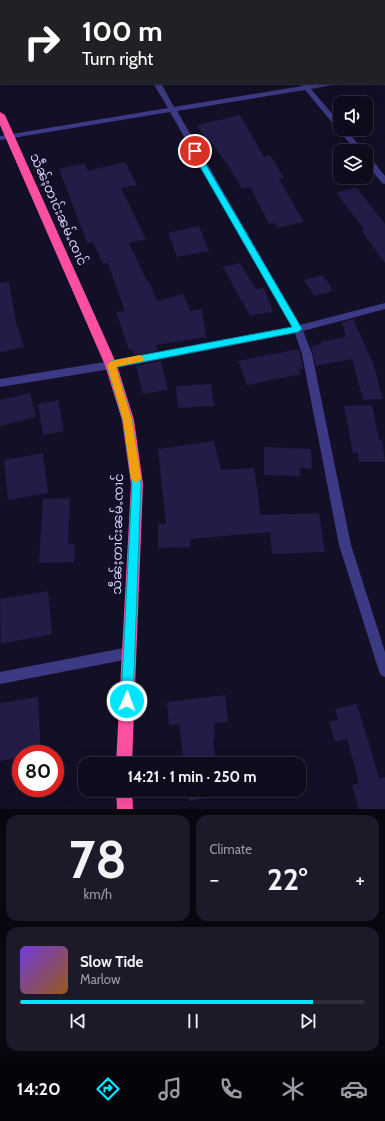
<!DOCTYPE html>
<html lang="en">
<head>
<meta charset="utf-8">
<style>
	:root { --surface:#0e0b1c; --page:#1c1929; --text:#f1f3f6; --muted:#9b9ba3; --line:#2e2b3b; --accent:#00e5ff }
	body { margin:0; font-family:Cabin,"Noto Sans Myanmar",sans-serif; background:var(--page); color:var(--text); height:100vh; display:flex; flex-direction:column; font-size:15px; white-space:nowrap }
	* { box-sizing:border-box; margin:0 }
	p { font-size:13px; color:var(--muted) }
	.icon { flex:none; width:22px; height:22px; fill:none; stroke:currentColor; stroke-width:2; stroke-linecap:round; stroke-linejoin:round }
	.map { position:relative; height:809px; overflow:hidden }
	.drawer { display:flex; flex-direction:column; gap:6px; padding:6px; background:#08060f; flex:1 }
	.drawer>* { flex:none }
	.banner { position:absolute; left:0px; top:0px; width:385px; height:84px; box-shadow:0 4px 16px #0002,0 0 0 1px var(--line); background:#202124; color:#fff; overflow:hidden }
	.tools { position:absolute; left:333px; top:96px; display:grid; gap:8px }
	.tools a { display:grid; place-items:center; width:40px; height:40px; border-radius:8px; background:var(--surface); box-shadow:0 4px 16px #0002,0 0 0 1px var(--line); font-size:20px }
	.speed { position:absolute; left:12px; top:745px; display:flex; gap:8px; font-size:20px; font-weight:700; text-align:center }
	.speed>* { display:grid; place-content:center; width:52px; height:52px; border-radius:50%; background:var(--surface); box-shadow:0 4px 16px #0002,0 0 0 1px var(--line); line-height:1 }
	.speed .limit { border:6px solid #d22; background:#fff; color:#111 }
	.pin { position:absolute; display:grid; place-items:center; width:34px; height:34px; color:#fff; margin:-17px; border:2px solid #fff; border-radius:50%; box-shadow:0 1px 4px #0007 }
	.me { position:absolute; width:44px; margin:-22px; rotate:2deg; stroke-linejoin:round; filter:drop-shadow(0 0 3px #0008) }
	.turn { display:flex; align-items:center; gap:14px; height:84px; padding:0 16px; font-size:18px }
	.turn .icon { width:52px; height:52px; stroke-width:2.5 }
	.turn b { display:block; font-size:28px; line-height:34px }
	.big { font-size:30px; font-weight:800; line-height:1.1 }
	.drawer .widget { flex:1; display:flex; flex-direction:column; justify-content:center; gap:6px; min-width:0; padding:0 14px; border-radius:12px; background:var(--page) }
	.drawer .dial { align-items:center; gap:0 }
	.dial b { font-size:52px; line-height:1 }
	.song { display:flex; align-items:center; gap:12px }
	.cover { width:48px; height:48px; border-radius:6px; background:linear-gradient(135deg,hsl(260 70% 55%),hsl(30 70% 35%)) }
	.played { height:4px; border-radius:2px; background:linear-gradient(90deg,var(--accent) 85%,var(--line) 85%) }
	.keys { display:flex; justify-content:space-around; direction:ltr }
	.heat { display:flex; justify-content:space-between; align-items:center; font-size:22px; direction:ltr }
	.drawer .tiles { flex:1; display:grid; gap:6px; grid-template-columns:1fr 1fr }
	.widget:last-child { grid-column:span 2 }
	.trip { position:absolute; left:78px; top:757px; width:228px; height:40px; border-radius:12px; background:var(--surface); box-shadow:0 4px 16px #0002,0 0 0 1px var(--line); font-weight:800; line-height:40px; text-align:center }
	.menu { display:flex; height:64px; justify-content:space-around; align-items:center; background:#06040b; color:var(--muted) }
	.menu .icon { width:28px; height:28px }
	.menu .on { color:var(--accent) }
	.menu b { font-size:18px; color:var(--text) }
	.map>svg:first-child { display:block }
</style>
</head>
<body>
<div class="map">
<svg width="385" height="809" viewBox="0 0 385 809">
	<rect width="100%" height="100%" fill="#130f26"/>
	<path fill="#241b47" d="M240 115 264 157 270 155 284 178 279 179 304 222 277 228 275 223 269 224 250 187 242 189 230 168 210 141H207L197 125Z
		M125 162 137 185 121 188 146 239 129 243 147 281H149L157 301 183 294 190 311 202 309 206 337 156 345 158 351 134 355 133 350H129L116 312 125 311 108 263 103 264 93 242 87 243 59 169 84 163 88 171Z
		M356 187 385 224V263L361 230 364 229 336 193Z
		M199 226 209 251 177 257 168 233Z
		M240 263 256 289 264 288 273 312 250 316 223 267Z
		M323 275 333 291 314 296 304 280Z
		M9 282 16 322 24 347 0 352V283Z
		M353 319 373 363 383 399 363 400 352 359 316 366 311 346 321 344 320 342 346 337 342 322Z
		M299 349 303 369H299L301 374 247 385 238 361Z
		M161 361 168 390 143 394 136 366Z
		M211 384 214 406 178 408 176 386Z
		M30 393 36 417 0 426V400Z
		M58 400 64 431 43 435 38 404Z
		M372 405 379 440H382L385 462H359L358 453H353L344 406Z
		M214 441 221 470 254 468 261 515 319 513 325 552 272 554 270 532 190 539V547L158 548V524H166L158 449Z
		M264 447 311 449 312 469 300 468V476L264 475Z
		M43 453 48 493 8 500 4 460Z
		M70 498 68 544H75L74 562 39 563 43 499Z
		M48 591 52 634 1 644 0 599Z
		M225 695 228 722 214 723 215 740H213L216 764H184L179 724 169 725 167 702Z
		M38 697 41 754H21V757L0 761V703Z
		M357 704 379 778 385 777V809H359L352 785 359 783 347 739 335 742 329 722 338 720 335 709Z
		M187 790H220V796L189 801Z"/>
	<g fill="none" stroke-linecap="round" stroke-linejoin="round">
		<path fill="#3d3a85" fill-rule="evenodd" d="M111 0H117V1H111Z
			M238 0H245V1H238Z
			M363 0H370V1H363Z
			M384 19H385V24H384Z
			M153 83H161L174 107 302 86 299 83H307L308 85 336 83 332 85 311 89 340 123V129H345L364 151H356L305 90 177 111 300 325 385 303V309L303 331 312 354 351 545 385 652V677L381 675 379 671 339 545 302 354 295 333 111 369 0 387V379L111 361 292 327 170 112 0 140V136L168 108Z
			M366 155 369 156 385 176V184L382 183 366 163Z
			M129 647 133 649 135 653 133 657 129 659 0 684V672Z"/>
		<path fill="#ff4fa3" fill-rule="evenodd" d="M0 112 5 115 117 365 134 420 143 484 132 764H116L131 484 122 420 105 365 0 125Z
			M116 790H132L133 809H117Z"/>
	</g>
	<path fill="#00e5ff" stroke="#0095a6" d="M195 148 198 151 302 329 298 332 116 367 132 420 141 484 133 701 131 705 127 706 123 705 121 701 132 484 123 420 107 365 111 361 292 327 191 151Z"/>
	<path fill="#f59e0b" d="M140 355 145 359 143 361 116 367 132 420 141 479 136 483 131 479 123 420 107 365 111 361Z"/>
	<g text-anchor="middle" stroke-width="4" stroke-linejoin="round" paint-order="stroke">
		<g font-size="13" fill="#d9d4ff" stroke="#130f26">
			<text transform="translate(59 209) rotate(66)" y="5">သဵၼ်ႈတၢင်းၼမ်ႉၸၢင်</text>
			<text transform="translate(117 534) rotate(-89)" y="5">သဵၼ်ႈတၢင်းၼမ်ႉၸၢင်</text>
		</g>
	</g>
</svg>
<div class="tools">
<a><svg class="icon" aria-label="sound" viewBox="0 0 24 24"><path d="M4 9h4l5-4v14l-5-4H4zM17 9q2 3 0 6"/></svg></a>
<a><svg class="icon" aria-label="layers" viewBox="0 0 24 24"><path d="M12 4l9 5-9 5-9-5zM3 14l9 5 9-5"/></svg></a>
</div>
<div class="speed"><div class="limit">80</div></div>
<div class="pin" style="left:195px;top:151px;background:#d93025"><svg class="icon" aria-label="arrive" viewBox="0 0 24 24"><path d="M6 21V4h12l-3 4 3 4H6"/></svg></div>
<svg class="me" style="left:127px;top:701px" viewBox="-20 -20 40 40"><circle r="17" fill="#00e5ff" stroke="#fff" stroke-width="3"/><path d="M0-11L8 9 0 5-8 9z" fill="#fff"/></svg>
<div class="trip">14:21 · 1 min · 250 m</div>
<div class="banner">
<div class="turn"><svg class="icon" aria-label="right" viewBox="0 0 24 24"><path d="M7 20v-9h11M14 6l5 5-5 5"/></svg><div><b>100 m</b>Turn right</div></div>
</div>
</div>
<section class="drawer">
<div class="tiles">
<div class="widget dial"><b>78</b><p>km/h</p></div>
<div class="widget"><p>Climate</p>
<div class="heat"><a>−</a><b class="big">22°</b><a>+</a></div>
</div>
<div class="widget">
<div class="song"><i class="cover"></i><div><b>Slow Tide</b><p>Marlow</p></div></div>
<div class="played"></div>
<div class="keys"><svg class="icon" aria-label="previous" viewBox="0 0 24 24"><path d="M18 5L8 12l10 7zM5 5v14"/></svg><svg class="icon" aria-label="pause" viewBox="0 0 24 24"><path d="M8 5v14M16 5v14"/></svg><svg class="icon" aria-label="next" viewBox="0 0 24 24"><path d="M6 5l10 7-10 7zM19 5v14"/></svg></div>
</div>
</div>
</section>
<nav class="menu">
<b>14:20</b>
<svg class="icon on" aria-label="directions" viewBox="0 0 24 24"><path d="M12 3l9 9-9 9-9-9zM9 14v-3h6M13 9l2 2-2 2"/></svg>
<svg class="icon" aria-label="music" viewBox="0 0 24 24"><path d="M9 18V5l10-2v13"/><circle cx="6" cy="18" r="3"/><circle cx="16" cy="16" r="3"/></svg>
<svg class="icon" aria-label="phone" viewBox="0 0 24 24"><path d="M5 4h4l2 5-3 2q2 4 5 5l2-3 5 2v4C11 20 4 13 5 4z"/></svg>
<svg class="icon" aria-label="climate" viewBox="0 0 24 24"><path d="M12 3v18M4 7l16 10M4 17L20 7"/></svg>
<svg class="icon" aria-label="car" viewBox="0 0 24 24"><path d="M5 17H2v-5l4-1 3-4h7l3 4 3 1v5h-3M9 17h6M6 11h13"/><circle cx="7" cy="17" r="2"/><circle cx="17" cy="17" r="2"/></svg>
</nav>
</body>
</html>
